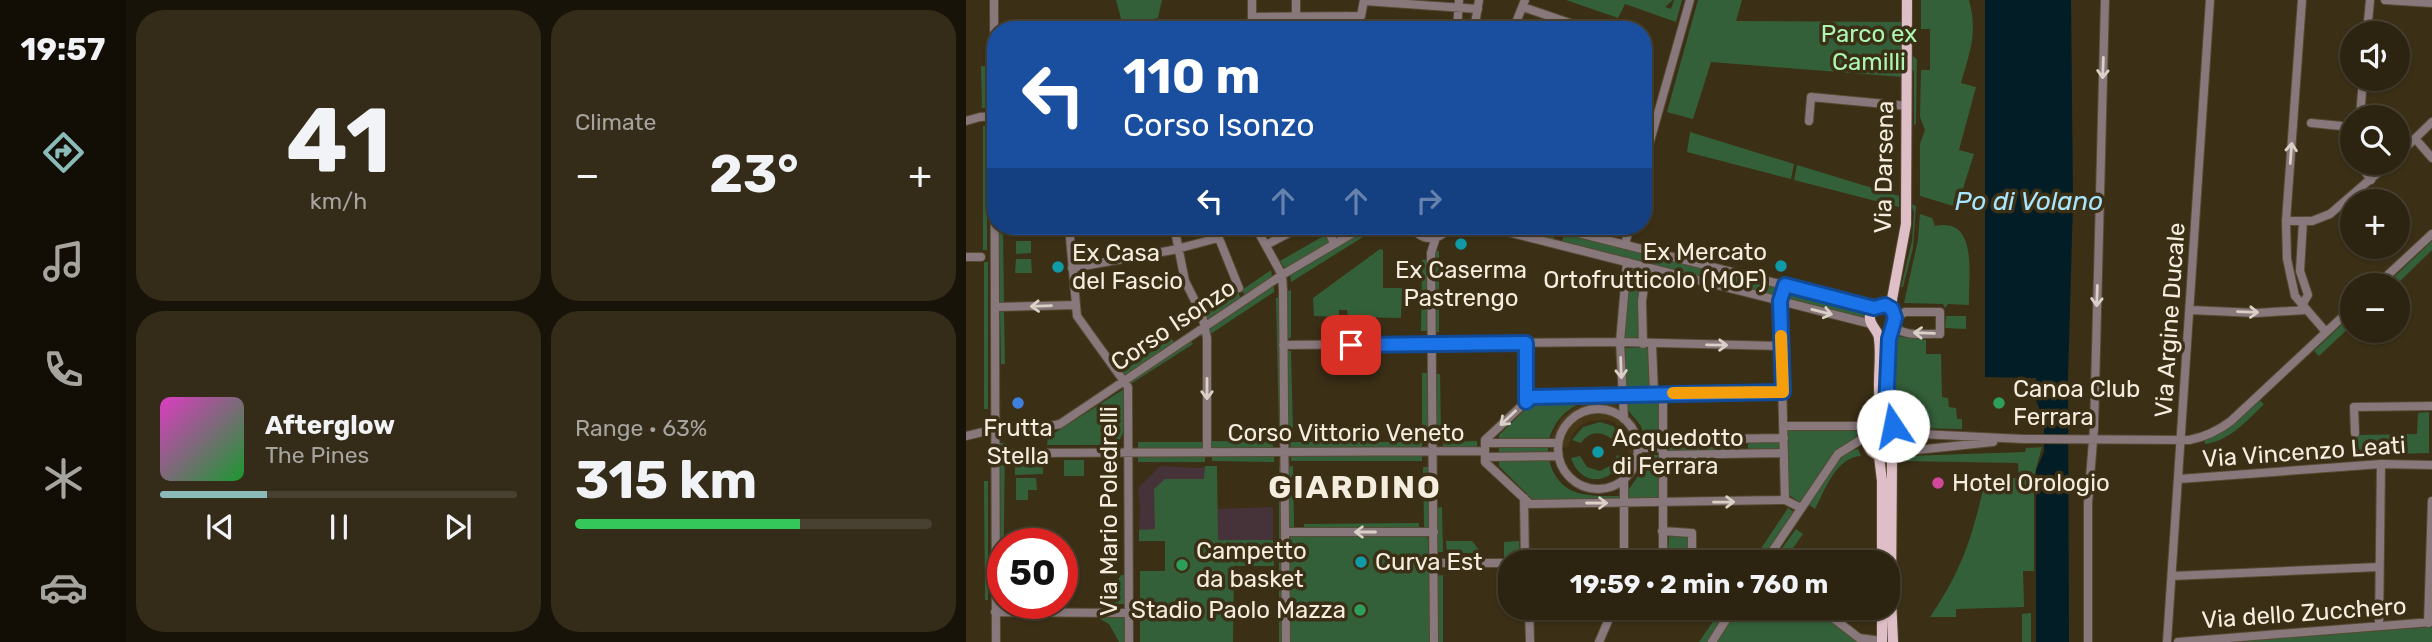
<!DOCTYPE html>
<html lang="en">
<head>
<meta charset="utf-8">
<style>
	:root { --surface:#2c2310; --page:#342b19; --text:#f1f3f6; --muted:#a6a49f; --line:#484030; --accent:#8bbbb9 }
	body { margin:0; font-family:Rubik,sans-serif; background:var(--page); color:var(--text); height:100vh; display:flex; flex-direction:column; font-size:26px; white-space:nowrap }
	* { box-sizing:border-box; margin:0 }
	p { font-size:23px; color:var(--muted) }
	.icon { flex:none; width:38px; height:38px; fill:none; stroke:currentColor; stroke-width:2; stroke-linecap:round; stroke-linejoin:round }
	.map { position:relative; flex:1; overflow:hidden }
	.details { display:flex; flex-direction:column; gap:10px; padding:10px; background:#181309; width:840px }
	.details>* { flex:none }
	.guide { position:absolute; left:21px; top:21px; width:665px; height:214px; border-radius:28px; box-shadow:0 2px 5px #0004,0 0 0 2px var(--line); background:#1a4fa0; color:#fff; overflow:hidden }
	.fabs { position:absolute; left:1374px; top:21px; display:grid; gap:14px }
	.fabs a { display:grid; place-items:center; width:70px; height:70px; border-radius:50%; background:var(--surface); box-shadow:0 2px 5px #0004,0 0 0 2px var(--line); font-size:35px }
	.speed { position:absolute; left:21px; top:528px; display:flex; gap:14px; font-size:35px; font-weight:700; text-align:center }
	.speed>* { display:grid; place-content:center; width:91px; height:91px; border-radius:50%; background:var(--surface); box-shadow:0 2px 5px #0004,0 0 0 2px var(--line); line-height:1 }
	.speed .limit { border:10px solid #d22; background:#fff; color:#111 }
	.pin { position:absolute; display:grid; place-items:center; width:60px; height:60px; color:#fff; margin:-30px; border-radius:14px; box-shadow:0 4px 10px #0006 }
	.me { position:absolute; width:77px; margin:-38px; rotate:349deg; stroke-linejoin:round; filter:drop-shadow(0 0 5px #0008) }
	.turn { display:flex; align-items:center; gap:24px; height:147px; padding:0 21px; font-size:32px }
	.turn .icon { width:91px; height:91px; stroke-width:2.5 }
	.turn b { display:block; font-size:49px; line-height:60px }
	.lanes { display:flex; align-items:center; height:66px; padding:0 21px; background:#0003; justify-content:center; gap:35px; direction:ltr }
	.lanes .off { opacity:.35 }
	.big { font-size:52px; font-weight:700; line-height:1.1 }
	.details .card { flex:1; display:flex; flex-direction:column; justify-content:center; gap:10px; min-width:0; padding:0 24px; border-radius:28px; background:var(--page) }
	.details .dial { align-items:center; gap:0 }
	.dial b { font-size:91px; line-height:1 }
	.song { display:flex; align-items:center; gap:21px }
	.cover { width:84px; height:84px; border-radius:10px; background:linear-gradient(135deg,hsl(310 70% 55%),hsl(130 70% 35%)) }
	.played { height:7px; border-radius:4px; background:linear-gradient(90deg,var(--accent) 30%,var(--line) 30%) }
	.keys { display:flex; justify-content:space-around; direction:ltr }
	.heat { display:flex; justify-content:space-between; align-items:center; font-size:38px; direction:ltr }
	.charge { height:10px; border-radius:5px; background:linear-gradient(90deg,#34c759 63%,var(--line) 0) }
	.details .tiles { flex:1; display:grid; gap:10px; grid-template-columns:repeat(2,1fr) }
	.trip { position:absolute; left:532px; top:550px; width:402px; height:70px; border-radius:28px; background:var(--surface); box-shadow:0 2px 5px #0004,0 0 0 2px var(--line); font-weight:700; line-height:70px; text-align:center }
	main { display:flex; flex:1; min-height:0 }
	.dock { display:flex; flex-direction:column; width:126px; justify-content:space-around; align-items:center; background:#120e06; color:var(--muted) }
	.dock .icon { width:49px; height:49px }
	.dock .selected { color:var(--accent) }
	.dock b { font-size:32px; color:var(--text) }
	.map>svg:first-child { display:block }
</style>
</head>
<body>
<main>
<nav class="dock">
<b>19:57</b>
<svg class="icon selected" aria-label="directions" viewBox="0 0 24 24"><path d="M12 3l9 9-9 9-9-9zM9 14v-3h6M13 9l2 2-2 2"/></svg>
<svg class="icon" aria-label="music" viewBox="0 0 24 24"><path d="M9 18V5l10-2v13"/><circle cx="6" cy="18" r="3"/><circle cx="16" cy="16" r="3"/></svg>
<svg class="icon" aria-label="phone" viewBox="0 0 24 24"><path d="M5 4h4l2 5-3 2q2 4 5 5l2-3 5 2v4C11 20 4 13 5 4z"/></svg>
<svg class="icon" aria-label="climate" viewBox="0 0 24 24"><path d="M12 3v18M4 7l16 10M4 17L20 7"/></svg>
<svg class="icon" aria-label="car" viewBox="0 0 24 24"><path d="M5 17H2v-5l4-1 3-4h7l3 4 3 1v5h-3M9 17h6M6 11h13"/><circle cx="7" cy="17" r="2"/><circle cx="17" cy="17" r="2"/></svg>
</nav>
<section class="details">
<div class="tiles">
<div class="card dial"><b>41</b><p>km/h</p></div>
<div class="card"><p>Climate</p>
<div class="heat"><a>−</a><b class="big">23°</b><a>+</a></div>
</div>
<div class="card">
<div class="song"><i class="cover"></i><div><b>Afterglow</b><p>The Pines</p></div></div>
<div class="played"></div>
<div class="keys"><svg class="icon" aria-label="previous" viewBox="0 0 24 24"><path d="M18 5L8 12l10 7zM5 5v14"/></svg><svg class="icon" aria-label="pause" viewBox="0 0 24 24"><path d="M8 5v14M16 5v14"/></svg><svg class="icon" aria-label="next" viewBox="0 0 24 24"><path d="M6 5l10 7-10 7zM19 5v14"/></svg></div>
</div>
<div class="card"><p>Range · 63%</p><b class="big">315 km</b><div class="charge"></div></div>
</div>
</section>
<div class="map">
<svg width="1466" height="642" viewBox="0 0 1466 642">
	<rect width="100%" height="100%" fill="#3b2f16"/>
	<path fill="#463716" d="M637 400 646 402 659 411 669 421 677 438 678 458 662 457 659 433 648 422 642 420 624 421 614 426 606 435 602 447 584 450 585 437 595 419 609 407 625 401Z"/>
	<path fill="#463239" d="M194 466 229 468 251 466V509L307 507V540L173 541 174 507 172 488Z"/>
	<path fill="#346039" d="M150 0H196L192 18 157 26Z
		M600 0H707L699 7 705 9 708 0H716L710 22 659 4 652 18Z
		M732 0H776L770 21 936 22V77L745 62 727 119 701 112Z
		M955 0H1003C1012 33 1004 51 995 83L1010 87 993 150 1008 154 991 207 954 196V144L959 130 954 117 955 70H964V29H955Z
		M945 55 951 59 950 124 948 125V71L945 70Z
		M15 66H20L21 108H16Z
		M17 126H21V250H17Z
		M724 132 828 164 825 179 721 152Z
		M831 165 933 196V207L828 180Z
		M945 204 950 206 947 248 937 287H935L946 241 948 212Z
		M954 214 966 218 969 226C1013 216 1002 277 1003 305L982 304 979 308 977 304 938 303 952 240Z
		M33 226H37L38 304H34Z
		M404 226 413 227 325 282 324 272Z
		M529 226H576L590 229 588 239Z
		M599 232 814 285 811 296 596 241Z
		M361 234 365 241 319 269 314 261Z
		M50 241H65V253L50 254Z
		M1466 241V250L1430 285 1425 280Z
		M414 249 417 250V288H436L435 318 382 317 381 310H373V317L348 316 347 298Z
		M467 251H473V332H467Z
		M50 259H65L66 273H49Z
		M463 259V331H455L456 260Z
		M18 262H22V409H18Z
		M663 268 677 272 675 339 658 340Z
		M305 270 306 277 279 296 276 290Z
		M308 284V292L243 335 242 327Z
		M820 289 903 310 900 320 818 299Z
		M325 290V338L319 339 318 292Z
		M272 292 275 299 241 322 239 315Z
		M316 297 317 432H313L310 298Z
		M34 311H38L39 364H35Z
		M1386 315V325L1353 356 1348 351Z
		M980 316H1000V329L979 328Z
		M929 336 960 340V354H975L976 397 982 398 983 407 990 408 991 419H996V429L943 428 925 410Z
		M205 338 209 343 159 377 156 372Z
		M223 339 227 344 163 385 161 381Z
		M682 347 684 389 660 390 659 348Z
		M318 351H325L327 432H320Z
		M456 373H463L464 433H456Z
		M468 374H474L475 433H468Z
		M158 389 157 433 153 441 144 445H81L82 437Z
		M661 396H687L694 399V443H680L675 426 662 410Z
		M1292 399 1298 404C1281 421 1263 441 1239 444L1238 438Z
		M623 400C602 407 590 418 583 439H533V435L566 403Z
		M1463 412V453L1399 455 1391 447V435L1451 434 1452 413Z
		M634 422 647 426 659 440 650 444C640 431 625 429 615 443L606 440 617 427Z
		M821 426 903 427 900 435 872 449 835 503 823 495Z
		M909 441a10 10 0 1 1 20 0a10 10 0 1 1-20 0Z
		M246 441 307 442V449H246Z
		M511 441V448H477V442Z
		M776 441V450L740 451V443Z
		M782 441H815V450H782Z
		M172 442H239V450H172Z
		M324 442H456V450H325Z
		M733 442V452H701V443Z
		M34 443H39L37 604H39H35Z
		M533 445H582V453L533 454Z
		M1076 447 1068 476V571H1057L1058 607 990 609V617H964C998 567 1006 536 1020 478H1053L1052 463 938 461 940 456 1059 452 1060 448Z
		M892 449 895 456C870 457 859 490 849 509L842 504C854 486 869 451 892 449Z
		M246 454H308V462L246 461Z
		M325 454H456V461H325Z
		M172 455H239V462H172Z
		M651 455 658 457C646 485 615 488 605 458L614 456 621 467 634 471 646 465Z
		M680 455H693V500H661V492L676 470Z
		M53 460H62L63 468 77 465V474L49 475V466H53Z
		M98 460H118V476H98Z
		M583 460C593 498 622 496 654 496L653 500 566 499 533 466V461Z
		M239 466H251L252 540H307L308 566H268L267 642H174V571H199V541H173V530L189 529 188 489 199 479H238Z
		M327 466 328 527H321L320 467Z
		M313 467H318V642H313Z
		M457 467H464L465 527H458Z
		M50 478H70L71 490H62V500H50Z
		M18 481H22V600H19Z
		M476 507 477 552H469V508Z
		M822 508 828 512 797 560 790 556Z
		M453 523V530L338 529V524Z
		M830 529 837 534 817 562H806Z
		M458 534 462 539 465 642H324L323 539 327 535Z
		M703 536 723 537 721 562H716L702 550Z
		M480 541H506L513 550V553H481Z
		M553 541 554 559H538V542Z
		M155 575H158V604H129L144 594Z
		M477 575V642H470V576Z
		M757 607H766L743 642H733Z
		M773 607H848L892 642H750Z
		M1065 613V642H1056V614Z
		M129 616 158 617V642H153L143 624Z
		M1466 627V642H1278L1279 640Z"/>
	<path fill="#031d26" d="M1019 0H1105L1107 202 1102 378 1103 642H1070V470L1078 452V420L1070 400V378L1019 377Z"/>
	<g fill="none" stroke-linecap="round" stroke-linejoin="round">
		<defs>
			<path id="minor" d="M28 0 30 642
				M1336 0 1320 221 1321 259 1329 296 1360 332
				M1419 0 1466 3
				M398 1 512 9
				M557 7 624 30
				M286 17 395 16 398 0
				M184 30H208
				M286 30V0
				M330 30V0
				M379 30 380 16
				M491 30 493 0
				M508 30 513 0
				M547 30 559 0
				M1401 33 1404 0
				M677 48 680 49
				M677 112 691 117
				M1394 117 1397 79
				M0 121 14 117 30 116
				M843 121 845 97 941 106
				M1345 123 1386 127
				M1453 143 1466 158
				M1432 155 1466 122
				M1393 163 1405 180
				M677 166 724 0
				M1320 221H1346L1364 214 1423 163
				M103 226 111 316 162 387 163 642
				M208 226 219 281 236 315 241 338V452
				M248 226 273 288
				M289 226 316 275 317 290 320 642
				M360 226 368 243
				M446 226C455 242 474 242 483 226
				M518 226 905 324
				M585 226 908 308
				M659 244 664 226
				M300 245 336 226
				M0 257H15
				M106 268 207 250 252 238
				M1411 285 1466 234
				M1336 305 1342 295 1334 271 1337 221
				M29 307 109 305
				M1224 310 1290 313 1339 310
				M927 324C935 338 959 333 974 334V312H939L929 318
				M677 344 676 301 681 267
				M317 345 654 342 816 346
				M686 345 688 393
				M817 392 565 397 519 440V462L564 504 819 500 835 508
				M560 402V343
				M592 449a40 40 0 1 1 80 0a40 40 0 1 1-80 0Z
				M658 419 654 342 661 262
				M817 426H897
				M934 433 1057 439 1223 440C1239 437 1252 431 1265 421L1386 308
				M1389 433 1388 407 1466 406
				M0 436 29 429 79 427 94 424 316 275 399 226
				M697 440 818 438
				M519 443H592
				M672 448H697
				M931 452 1027 442
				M41 453 519 451
				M697 455 818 453
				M519 457 592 456
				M1213 479 1415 464 1466 465
				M558 498 559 562
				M819 500 814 301 819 285
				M696 531 726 533V562
				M320 532H468
				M726 555 786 558 793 562
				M658 557H692L707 562
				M697 558V393
				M658 562V480
				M799 562 872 454 904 434
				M468 563H544
				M1206 576 1413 567
				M563 607 564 642
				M853 607 893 638 916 641
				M29 612 162 613
				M1462 623 1466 501
				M1413 626 1415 464
				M468 642 465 253 470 237
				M633 642 648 607
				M746 642 768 607
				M1122 642V503L1128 428 1139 0
				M1201 642 1244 0
				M1212 642 1466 622"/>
			<path id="major" d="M926 309C918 304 907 304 904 315 902 325 913 330 913 339 915 354 913 369 913 384 913 396 914 410 911 422 907 436 891 449 917 457L930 453C944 435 924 427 920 410L923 339 929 318 926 309V299L940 224 941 0
				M913 456 916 481V562
				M926 456 925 597 927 642
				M916 607V642"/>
		</defs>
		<use href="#minor" stroke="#554a32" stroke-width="10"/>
		<use href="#major" stroke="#554a32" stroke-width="12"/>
		<use href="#minor" stroke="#88787c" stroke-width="8"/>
		<use href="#major" stroke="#dfbfc7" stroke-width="10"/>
	</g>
	<defs><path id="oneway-shaft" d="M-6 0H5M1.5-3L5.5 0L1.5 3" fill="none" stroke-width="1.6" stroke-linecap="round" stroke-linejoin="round" transform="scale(1.75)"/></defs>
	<g stroke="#dad0c6">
		<use href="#oneway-shaft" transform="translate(1137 68) rotate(92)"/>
		<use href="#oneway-shaft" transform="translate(1325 153) rotate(-86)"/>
		<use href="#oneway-shaft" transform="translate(1131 296) rotate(92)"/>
		<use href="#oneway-shaft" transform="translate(75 306) rotate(178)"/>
		<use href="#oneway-shaft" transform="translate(856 312) rotate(14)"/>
		<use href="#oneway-shaft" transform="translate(1282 312) rotate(2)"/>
		<use href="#oneway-shaft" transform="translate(958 333) rotate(-178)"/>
		<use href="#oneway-shaft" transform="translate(751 345) rotate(1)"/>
		<use href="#oneway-shaft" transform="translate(655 368) rotate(88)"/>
		<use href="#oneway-shaft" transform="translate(241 389) rotate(90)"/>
		<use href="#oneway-shaft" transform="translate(542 418) rotate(137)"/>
		<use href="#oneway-shaft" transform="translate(758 502) rotate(-1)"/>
		<use href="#oneway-shaft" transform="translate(631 503)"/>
		<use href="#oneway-shaft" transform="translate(399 532) rotate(-180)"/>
	</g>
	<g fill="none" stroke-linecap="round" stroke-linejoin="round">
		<defs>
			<path id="route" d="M385 345 560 343V402L565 397 817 392 814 301 819 285 908 308 919 305 926 309 929 318 923 339 920 410 927 426"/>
		</defs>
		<use href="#route" stroke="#114b97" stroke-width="18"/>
		<use href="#route" stroke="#1a73e8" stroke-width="12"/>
		<path stroke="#f59e0b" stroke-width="12" d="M707 393 817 392 815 336"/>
	</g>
	<g fill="#0f9aa8" stroke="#3b2f16" stroke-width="2.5">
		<circle cx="495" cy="244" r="7"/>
		<circle cx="815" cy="266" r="7"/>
		<circle cx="92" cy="267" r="7"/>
		<circle cx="632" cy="452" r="7"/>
		<circle cx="395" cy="562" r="7"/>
	</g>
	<circle fill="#3f7fe0" stroke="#3b2f16" stroke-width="2.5" cx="52" cy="403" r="7"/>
	<g fill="#2e9e5b" stroke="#3b2f16" stroke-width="2.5">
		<circle cx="1033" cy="403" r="7"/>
		<circle cx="216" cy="565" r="7"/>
		<circle cx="394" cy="610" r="7"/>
	</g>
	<circle fill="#d1479c" stroke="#3b2f16" stroke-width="2.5" cx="972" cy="483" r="7"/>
	<g text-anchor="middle" stroke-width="7" stroke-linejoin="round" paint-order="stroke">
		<g font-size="24" fill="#acf7b3" stroke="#3b2f16">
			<text x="903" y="42">Parco ex<tspan x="903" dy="28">Camilli</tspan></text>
		</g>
		<g font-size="24" fill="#f5edde" stroke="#3b2f16">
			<text transform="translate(918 167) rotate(-89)" y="8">Via Darsena</text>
			<text transform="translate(1204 320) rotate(-86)" y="8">Via Argine Ducale</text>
			<text transform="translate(207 325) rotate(-34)" y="8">Corso Isonzo</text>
			<text x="380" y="441">Corso Vittorio Veneto</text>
			<text transform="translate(1338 452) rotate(-4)" y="8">Via Vincenzo Leati</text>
			<text transform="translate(143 511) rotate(-90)" y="8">Via Mario Poledrelli</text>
			<text transform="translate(1338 613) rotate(-4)" y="8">Via dello Zucchero</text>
		</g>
		<g font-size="24" fill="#f5edde" stroke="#3b2f16" text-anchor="start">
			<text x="801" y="260" text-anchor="end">Ex Mercato<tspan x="801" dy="28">Ortofrutticolo (MOF)</tspan></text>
			<text x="106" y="261">Ex Casa<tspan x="106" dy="28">del Fascio</tspan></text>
			<text x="495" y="278" text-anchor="middle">Ex Caserma<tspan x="495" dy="28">Pastrengo</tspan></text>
			<text x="1047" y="397">Canoa Club<tspan x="1047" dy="28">Ferrara</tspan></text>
			<text x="52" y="436" text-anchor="middle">Frutta<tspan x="52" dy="28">Stella</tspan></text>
			<text x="646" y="446">Acquedotto<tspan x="646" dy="28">di Ferrara</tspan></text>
			<text x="986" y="491">Hotel Orologio</text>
			<text x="230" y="559">Campetto<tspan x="230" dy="28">da basket</tspan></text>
			<text x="409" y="570">Curva Est</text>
			<text x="380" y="618" text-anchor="end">Stadio Paolo Mazza</text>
		</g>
		<g font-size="26" font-style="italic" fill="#a7e6fe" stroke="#3b2f16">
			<text x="1063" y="210">Po di Volano</text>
		</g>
		<g font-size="32" font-weight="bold" letter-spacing="2" fill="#f5edde" stroke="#3b2f16">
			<text x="389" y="498">GIARDINO</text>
		</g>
	</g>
</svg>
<div class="fabs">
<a><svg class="icon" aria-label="sound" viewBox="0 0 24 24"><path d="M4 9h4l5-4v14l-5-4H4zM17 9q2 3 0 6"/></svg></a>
<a><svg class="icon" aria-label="search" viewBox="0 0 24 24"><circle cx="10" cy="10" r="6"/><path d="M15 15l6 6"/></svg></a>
<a>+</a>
<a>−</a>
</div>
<div class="speed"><div class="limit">50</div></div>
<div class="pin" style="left:385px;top:345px;background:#d93025"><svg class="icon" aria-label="arrive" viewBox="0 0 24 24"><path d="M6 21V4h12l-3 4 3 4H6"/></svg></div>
<svg class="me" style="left:927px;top:426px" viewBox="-20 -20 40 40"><circle r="19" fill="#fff"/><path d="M0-13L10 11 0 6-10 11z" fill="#1a73e8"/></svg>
<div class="trip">19:59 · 2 min · 760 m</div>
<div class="guide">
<div class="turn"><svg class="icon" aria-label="left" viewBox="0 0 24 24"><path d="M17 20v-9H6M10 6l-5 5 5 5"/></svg><div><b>110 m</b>Corso Isonzo</div></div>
<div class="lanes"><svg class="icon" aria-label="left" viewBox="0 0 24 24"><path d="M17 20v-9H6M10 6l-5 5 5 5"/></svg><svg class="icon off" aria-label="ahead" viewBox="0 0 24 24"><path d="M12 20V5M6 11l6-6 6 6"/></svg><svg class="icon off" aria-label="ahead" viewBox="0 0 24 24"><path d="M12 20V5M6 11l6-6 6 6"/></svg><svg class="icon off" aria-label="right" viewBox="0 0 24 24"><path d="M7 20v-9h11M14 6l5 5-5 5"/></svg></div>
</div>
</div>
</main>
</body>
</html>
